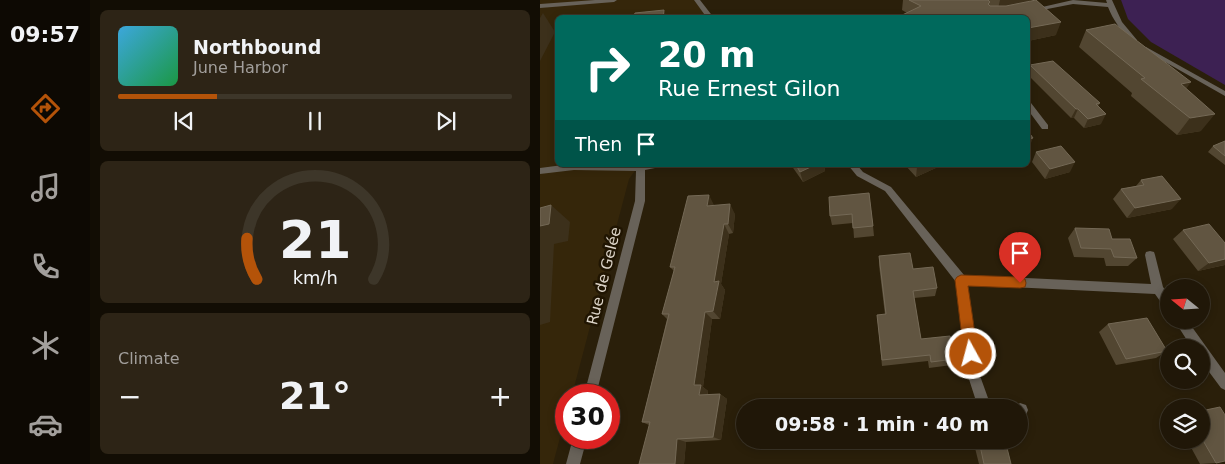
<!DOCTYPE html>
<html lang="en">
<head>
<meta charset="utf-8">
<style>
	:root { --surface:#201708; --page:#2d2416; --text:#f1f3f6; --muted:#a29f9c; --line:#3d3629; --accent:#b45309 }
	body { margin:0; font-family:"DejaVu Sans",sans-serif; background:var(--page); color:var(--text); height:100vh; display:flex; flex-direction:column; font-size:19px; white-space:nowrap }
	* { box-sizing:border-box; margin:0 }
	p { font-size:16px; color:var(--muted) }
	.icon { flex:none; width:28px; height:28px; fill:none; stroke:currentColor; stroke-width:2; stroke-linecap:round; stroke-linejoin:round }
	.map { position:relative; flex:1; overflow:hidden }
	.side { display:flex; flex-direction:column; gap:10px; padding:10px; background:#120d04; width:450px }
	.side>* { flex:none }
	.top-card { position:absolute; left:15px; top:15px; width:475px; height:152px; border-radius:8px; box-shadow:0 2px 8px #0003,0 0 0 1px var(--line); background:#00695c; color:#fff; overflow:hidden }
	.needle { width:32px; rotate:288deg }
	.buttons { position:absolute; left:620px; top:279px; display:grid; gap:10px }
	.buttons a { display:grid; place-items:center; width:50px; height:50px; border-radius:50%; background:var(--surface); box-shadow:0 2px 8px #0003,0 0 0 1px var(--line); font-size:25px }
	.speed { position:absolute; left:15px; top:384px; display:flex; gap:10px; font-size:25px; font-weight:700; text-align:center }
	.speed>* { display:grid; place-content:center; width:65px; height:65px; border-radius:50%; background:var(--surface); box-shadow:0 2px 8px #0003,0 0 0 1px var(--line); line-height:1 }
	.speed .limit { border:8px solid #d22; background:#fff; color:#111 }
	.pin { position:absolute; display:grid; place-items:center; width:42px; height:42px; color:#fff; margin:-51px -21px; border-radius:50% 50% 50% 0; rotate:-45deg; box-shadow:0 0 5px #0007 }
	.pin .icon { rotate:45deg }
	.me { position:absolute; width:55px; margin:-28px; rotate:353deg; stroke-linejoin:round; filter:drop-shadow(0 0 4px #0008) }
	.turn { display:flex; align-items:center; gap:18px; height:105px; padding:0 20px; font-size:22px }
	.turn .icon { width:65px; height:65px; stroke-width:2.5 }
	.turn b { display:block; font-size:35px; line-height:42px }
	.then { display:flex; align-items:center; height:48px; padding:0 20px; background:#0003; gap:10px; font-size:19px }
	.big { font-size:38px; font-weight:600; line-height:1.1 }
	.side .widget { flex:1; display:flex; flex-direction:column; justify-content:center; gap:8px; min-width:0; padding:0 18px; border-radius:8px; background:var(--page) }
	.side .dial { align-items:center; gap:0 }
	.dial svg { height:130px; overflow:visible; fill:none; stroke:var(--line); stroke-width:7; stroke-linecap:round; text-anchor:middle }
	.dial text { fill:var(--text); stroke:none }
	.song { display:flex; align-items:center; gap:15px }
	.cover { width:60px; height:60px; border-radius:8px; background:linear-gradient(135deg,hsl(200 70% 55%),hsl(140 70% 35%)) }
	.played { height:5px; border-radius:2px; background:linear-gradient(90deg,var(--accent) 25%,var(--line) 25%) }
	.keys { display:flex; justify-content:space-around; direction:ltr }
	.heat { display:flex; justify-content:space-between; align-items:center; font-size:28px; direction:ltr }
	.trip { position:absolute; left:196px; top:399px; width:292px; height:50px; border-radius:25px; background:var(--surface); box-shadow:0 2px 8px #0003,0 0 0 1px var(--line); font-weight:600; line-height:50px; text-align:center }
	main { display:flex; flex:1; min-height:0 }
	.tabs { display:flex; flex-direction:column; width:90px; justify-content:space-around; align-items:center; background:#0d0903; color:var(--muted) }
	.tabs .icon { width:35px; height:35px }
	.tabs .active { color:var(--accent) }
	.tabs b { font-size:22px; color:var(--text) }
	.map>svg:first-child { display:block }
</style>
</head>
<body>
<main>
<nav class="tabs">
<b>09:57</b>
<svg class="icon active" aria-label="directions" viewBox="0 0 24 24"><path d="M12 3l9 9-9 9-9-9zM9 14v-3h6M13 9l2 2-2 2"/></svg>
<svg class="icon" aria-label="music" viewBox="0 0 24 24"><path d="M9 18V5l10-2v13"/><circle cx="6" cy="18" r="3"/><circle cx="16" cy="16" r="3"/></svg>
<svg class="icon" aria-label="phone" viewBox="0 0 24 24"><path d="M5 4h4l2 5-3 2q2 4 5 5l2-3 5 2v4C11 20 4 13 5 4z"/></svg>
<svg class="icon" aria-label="climate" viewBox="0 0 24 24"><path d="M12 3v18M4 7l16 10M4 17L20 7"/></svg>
<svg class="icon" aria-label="car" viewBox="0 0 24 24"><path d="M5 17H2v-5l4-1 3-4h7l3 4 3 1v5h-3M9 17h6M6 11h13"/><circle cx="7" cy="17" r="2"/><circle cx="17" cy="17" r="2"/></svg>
</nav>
<section class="side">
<div class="widget">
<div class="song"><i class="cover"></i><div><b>Northbound</b><p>June Harbor</p></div></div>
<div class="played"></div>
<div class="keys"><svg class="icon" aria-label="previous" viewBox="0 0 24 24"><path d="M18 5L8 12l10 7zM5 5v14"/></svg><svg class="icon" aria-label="pause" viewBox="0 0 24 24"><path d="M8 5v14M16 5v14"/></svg><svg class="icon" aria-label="next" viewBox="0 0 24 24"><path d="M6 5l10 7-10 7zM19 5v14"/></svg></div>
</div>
<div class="widget dial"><svg viewBox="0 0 100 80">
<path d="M14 69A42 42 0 1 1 86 69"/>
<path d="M14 69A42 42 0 0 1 8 44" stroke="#b45309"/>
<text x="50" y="56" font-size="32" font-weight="700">21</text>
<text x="50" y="72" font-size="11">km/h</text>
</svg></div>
<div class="widget"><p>Climate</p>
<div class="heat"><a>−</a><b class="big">21°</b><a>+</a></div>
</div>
</section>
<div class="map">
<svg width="685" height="464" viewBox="0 0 685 464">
	<rect width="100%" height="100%" fill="#2a1f0a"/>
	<path fill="#35260a" d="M0 0H157L168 17 18 18V165H99L89 179 32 395H26V415L13 464H0Z"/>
	<path fill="#3d2153" d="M581 0H685V85L611 42 588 19Z"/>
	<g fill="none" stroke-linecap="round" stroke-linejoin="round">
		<path fill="#686259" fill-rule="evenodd" d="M55 0H77L74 2 0 8V4Z"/>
		<path fill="#686259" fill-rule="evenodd" d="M154 0H160L174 18H167Z
			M533 0 567 3 566 0H572L582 22 597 40 592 41C581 31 573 20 568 7L533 4 492 12 489 10Z
			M606 47 685 91V96L604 50 603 49Z
			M488 103H491L508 125V129H502L488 110Z
			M23 165H121L120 167 105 170V201L56 395H44L95 201 96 171 34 170 0 174V168Z
			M308 165H317L323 172 351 187 424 275 611 284 605 255 606 252 610 251 614 252 615 255 623 287 629 295V309L625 308 615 294 427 285 439 373 448 398 468 403 469 408H432L436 401 427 373 416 282 345 191 317 176Z
			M634 320H647L685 373V390L681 388 661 361V348H652Z
			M480 403 486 405 488 410 486 415 481 417 480 408H474Z
			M33 438H47L40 464H26Z"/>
	</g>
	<path fill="#524631" d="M363 0H491L487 1 486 2 516 35 488 41V18L367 13 362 10Z
		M546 30 646 89 661 131 637 135 591 96 592 93 539 47Z
		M490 65 560 103 558 106 561 124 544 128 534 118H531L488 75Z
		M685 141V165L668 152 673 146Z
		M496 152 530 172 505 179 492 162Z
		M251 165H284L285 171 263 182Z
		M365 165H398V167L376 177Z
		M601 180 632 209 587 218 573 199 581 189 596 186Z
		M329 193 333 226 334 236 314 238 313 223 292 225 290 216Z
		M174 205 195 214 193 233 189 234 181 284 185 290 180 319H172L163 387 168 391V394H180L187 399 181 440 146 442 144 464 109 425 102 422 127 319 122 314 134 271 130 267Z
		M535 228 572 239 597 258 588 266H566L564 258 534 257 528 238Z
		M643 230 685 243V265L658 271 633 239Z
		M339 256 373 269 397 288 395 296 374 298 381 339 415 359 412 365 389 368 388 361 342 366 337 315H345L339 265Z
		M568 324 627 351 616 358 576 365 559 332Z
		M661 411 676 463 660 464 647 440H661Z
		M439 441 471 464H439L434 444Z"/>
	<path fill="#3c301b" d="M460 0H491L487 1 485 7 457 13Z
		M124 10 127 18H123Z
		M3 13 15 32 0 61V18Z
		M521 22 516 35 488 41V28Z
		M651 82 639 99 641 84Z
		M536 109H538L534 118H531Z
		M566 114 561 124 544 128 548 119Z
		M675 114 661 131 637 135 650 118Z
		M493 138 489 148 488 149V139Z
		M535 162 530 172 505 179 510 169Z
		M275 165H284L285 171 263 182 260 172Z
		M357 165H364L357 168Z
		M382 165H398V167L376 177 377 167Z
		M169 195 174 205 172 215 167 206Z
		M641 199 632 209 587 218 595 208Z
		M190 204 195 214 193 233 188 224Z
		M11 205 30 222 28 241 14 244 10 322 0 325V226Z
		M184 224 189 234 181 284 185 290 180 319 173 311 174 282Z
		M685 259V265H684L658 271 669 263Z
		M165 312 172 319 163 387 168 391 167 400 159 395 154 385Z
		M180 394 187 399 181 440 173 437Z
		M137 439 146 442 144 464H135Z"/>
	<path fill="#615541" stroke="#746956" d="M369 0H448L450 2 448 4 450 6H466L496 0 521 22 488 28V18H356L381 6Z
		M124 10 123 18H93L95 13Z
		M575 24 651 82 641 84 675 114 650 118 601 79 605 78 546 30Z
		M513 61 560 103 556 104 566 114 548 119 538 109H536L490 65Z
		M488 131 493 138 488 139Z
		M685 141V156L673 146Z
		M521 146 535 162 510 169 496 152Z
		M256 165H275L260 172Z
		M622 176 641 199 595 208 581 189 604 185 601 180Z
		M329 193 333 226 313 228 312 214 290 216 289 197Z
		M169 195 167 206 190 204 188 224H184L174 282 179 281 173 311 165 312 154 385H161L159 395 180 394 173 437 137 439 135 464H99L110 422H102L129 314H122L135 267H130L148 196Z
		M11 205 9 224 0 226V208Z
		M669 224 685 243V259L669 263 643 230Z
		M535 228 569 229 572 239H590L597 258 574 257 571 249 541 248Z
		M370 253 373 269 393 267 397 288 373 291 381 339 410 336 415 359 391 362 390 355 342 360 337 315 346 314 339 256Z
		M607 318 627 351 586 359 568 324Z
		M680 407 685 415V461L676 463 661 437V411Z
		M447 440H465L471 464H444L439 441Z"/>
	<path fill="#b45309" stroke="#753606" d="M421 275 480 277 485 279 486 283 485 287 480 288 428 286 438 354 436 359 431 361 426 359 424 354 415 280 417 277Z"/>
	<g text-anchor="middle" stroke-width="5" stroke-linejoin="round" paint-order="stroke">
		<g font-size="15" fill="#dbd3c7" stroke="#201502">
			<text transform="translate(64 276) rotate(-76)" y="5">Rue de Gelée</text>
		</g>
	</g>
</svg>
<div class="buttons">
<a><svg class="needle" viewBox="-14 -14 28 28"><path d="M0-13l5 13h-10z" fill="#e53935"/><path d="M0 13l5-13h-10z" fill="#a29f9c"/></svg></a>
<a><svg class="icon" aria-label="search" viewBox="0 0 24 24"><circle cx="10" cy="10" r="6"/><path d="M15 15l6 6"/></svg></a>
<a><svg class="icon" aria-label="layers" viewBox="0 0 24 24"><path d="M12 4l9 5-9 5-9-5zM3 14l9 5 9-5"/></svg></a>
</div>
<div class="speed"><div class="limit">30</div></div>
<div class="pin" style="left:480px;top:283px;background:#d93025"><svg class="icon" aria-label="arrive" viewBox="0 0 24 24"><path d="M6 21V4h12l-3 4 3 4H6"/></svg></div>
<svg class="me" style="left:431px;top:354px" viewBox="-20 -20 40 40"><circle r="17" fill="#b45309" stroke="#fff" stroke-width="3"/><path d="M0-11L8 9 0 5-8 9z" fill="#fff"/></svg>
<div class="trip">09:58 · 1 min · 40 m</div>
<div class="top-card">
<div class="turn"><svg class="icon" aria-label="right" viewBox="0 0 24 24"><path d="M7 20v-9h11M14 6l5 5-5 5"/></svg><div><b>20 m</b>Rue Ernest Gilon</div></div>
<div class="then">Then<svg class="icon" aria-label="arrive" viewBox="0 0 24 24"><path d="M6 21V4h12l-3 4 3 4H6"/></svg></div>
</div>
</div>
</main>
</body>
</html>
